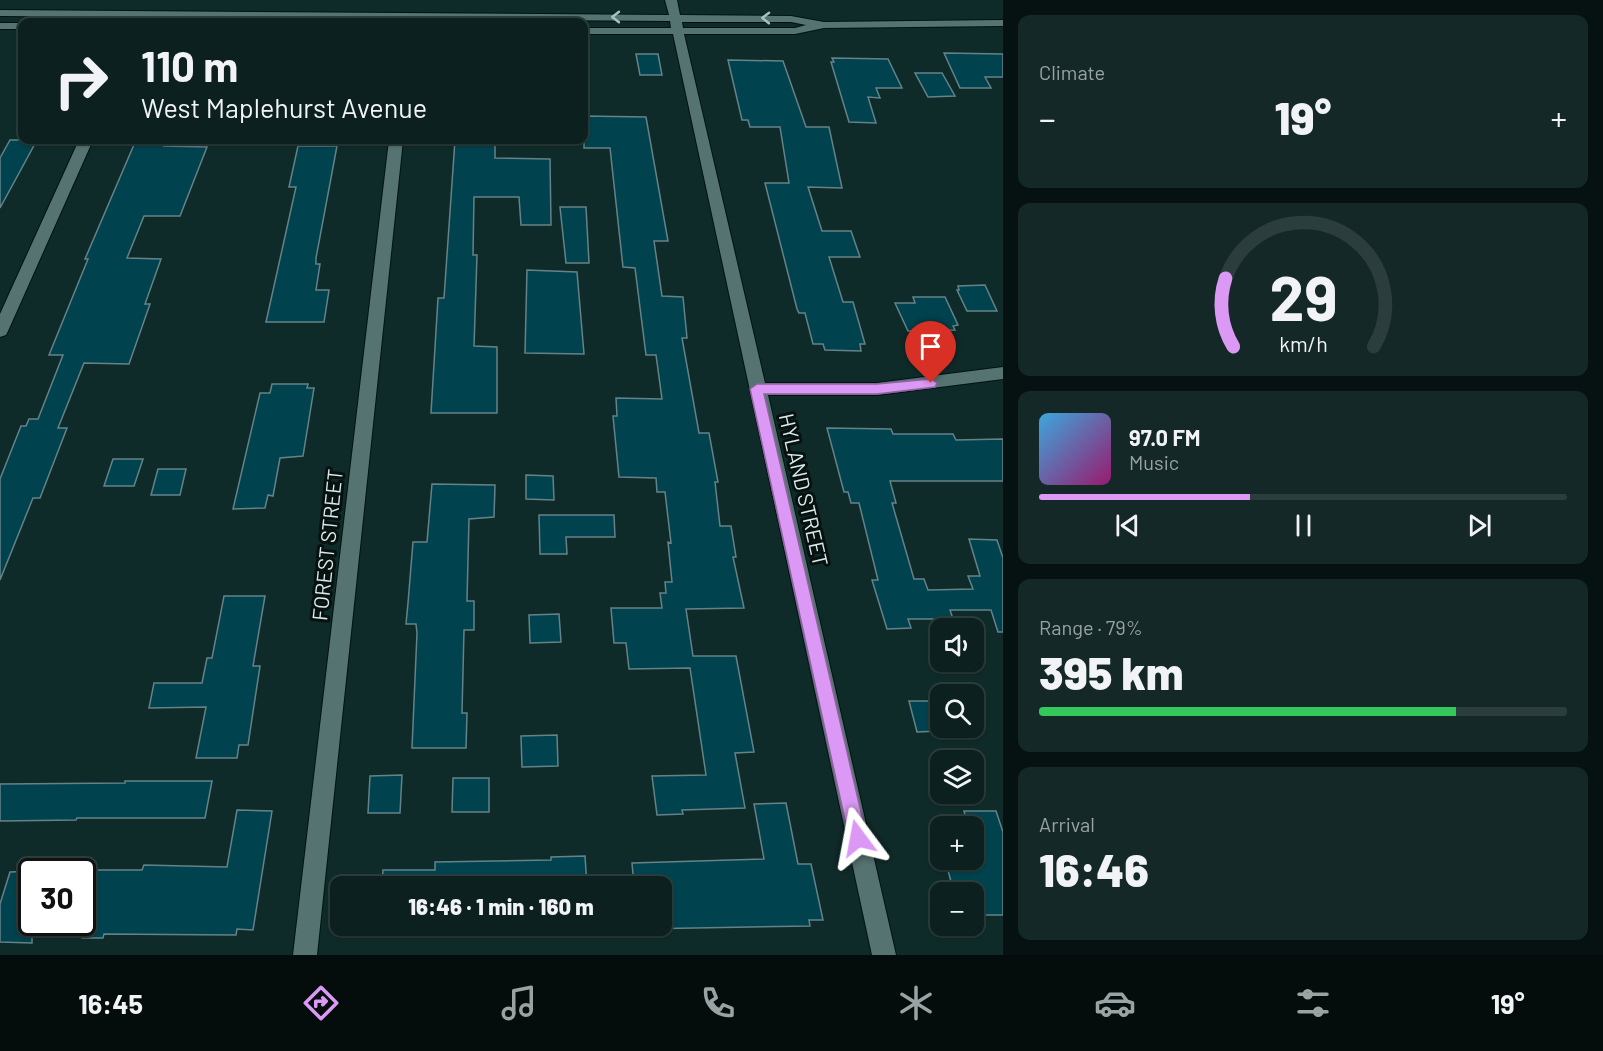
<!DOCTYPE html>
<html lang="en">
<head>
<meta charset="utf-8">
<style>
	:root { --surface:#0b201f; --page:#142828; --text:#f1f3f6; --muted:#9aa3a4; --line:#2b3e3d; --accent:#db99f5 }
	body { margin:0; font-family:Barlow,sans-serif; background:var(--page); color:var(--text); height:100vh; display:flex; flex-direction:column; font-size:22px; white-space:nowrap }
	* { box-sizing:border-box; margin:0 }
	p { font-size:20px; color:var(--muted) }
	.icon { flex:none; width:33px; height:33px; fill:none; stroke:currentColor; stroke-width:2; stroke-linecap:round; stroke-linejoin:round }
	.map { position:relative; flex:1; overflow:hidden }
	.details { display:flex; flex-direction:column; gap:15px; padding:15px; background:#061211; width:600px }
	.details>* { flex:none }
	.hud { position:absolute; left:18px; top:18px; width:570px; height:126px; border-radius:12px; box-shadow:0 2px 4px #0004,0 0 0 2px var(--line); background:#0b201f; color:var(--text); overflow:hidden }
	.tools { position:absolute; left:930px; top:618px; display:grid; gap:12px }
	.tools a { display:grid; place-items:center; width:54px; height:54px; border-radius:12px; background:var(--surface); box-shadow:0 2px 4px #0004,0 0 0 2px var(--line); font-size:30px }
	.speed { position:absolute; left:18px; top:858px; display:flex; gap:12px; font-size:30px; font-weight:700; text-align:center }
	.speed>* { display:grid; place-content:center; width:78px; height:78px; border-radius:50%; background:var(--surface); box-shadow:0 2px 4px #0004,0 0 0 2px var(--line); line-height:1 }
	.speed .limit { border:3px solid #111; border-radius:9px; background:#fff; color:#111 }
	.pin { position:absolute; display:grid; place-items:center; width:51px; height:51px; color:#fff; margin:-62px -26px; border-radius:50% 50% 50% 0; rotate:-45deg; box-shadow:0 0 6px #0007 }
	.pin .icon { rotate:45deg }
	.me { position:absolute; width:66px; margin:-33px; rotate:347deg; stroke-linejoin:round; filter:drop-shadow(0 0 4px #0008) }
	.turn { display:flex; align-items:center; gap:21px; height:126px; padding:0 24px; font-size:27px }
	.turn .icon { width:78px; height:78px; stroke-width:2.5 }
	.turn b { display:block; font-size:42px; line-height:51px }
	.big { font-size:45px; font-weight:800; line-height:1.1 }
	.details .widget { flex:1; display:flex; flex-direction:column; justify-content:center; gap:9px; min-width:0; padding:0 21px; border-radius:12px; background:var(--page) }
	.details .dial { align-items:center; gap:0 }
	.dial svg { height:156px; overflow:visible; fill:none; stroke:var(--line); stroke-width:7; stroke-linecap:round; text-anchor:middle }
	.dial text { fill:var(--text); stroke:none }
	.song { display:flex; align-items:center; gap:18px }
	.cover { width:72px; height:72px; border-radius:9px; background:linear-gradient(135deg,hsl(200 70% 55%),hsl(320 70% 35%)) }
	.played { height:6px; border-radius:3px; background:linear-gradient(90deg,var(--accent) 40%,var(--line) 40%) }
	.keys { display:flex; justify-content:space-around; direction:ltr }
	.heat { display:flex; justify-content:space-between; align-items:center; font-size:33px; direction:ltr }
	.charge { height:9px; border-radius:4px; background:linear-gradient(90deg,#34c759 79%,var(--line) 0) }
	.trip { position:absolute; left:330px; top:876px; width:342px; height:60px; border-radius:12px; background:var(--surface); box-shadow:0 2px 4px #0004,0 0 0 2px var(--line); font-weight:800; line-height:60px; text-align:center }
	.tab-bar { display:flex; height:96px; justify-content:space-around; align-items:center; background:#040d0c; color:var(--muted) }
	.tab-bar .icon { width:42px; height:42px }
	.tab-bar .selected { color:var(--accent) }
	.tab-bar b { font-size:27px; color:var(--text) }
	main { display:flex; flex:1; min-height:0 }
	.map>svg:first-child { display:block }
</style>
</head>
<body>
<main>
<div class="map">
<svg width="1003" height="955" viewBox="0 0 1003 955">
	<rect width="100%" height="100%" fill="#0f2b29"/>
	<path fill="#00424d" stroke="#658289" stroke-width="1.5" d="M944 53 1003 54V77H985L991 88H960Z
		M636 54H658L662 75H640Z
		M832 58 888 59 902 88H876L880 98 868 97 876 123 849 122 831 62H834Z
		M728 60 783 61 806 127H829L842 188 808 187 822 231H851L860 257H829L843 302H853L865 344H860L861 351 825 350 823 344H813L805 313H799L797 309 765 183H789L780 127H750L748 120H742Z
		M915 73H942L955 96 928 97Z
		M584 116 646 117 668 241H654L662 296 683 297 687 338H682L699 433H709L718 482H715L720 526H731L736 557H733L744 608 686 609 693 656H736L754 752 735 753 745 808 682 810 683 814 657 815 652 776 706 775 690 668 629 669 626 643H614L611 608H662L660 593H666L665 582H672L668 542 671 543 665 492H657L656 478 619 477 613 416H617L616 398 662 399 656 355H646L635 268 623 267 610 148H584Z
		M10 140H37L0 208V158Z
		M136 140H166L164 146 207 147 180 216H144L127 258 161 259 145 304H150L129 364 84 363 58 428H67L40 498H33L0 580V479L21 426H26L29 419H38L63 355H49L88 259H85Z
		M455 140H495V158L550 159 551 225H521L519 197H474L473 255H477L474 346 497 347V413H431L438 298H444Z
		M298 146H337L316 258V264H320L316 290H329L324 322H266L296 187H289Z
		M560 207H586L589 263H566Z
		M527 270 577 272 584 354 525 353Z
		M985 285 997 311H967L957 290H959L958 286Z
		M913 297H945L958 325 953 326 955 330 908 331 895 303H915Z
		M272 384H308L307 388H314L303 456 280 458 273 496 268 495 265 508 233 509 260 393H270Z
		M827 428 891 429 893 434H953L956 440 1003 439V481H890L896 503H892L914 579H924L928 590 973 589 968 576H980L969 539 997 540 1003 558V632H998L991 610H950L953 619H908L911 628 887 629 872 580H878L859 503H851L848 492H844Z
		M113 459H143L134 486H104Z
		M158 469H186L180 495H151Z
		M526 475 553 476 554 500 526 499Z
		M432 484 495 485 494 517 469 519 467 601H474V630H464L462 713H467L466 748H412L417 633 416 624H406L408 603 413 542H427Z
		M539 515H614L615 537H566L567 554H540Z
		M224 596H265L253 666H260L248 745H239L237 758H196L206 707 149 708 154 683H202L207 658H212Z
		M559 614 561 642 530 643 529 615Z
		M909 701H940V731L917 732Z
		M557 735 558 766 522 767 521 736Z
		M402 775 400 813H368L370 776Z
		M453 778H489V812H452Z
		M125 781H212L205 818H77L76 820 0 821V784L125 783Z
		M786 803 798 864H811L823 920H809L810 926 639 929 638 926H662V886H634L632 863 764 859 754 804Z
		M237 810 272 811 253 930 237 929 236 935 104 934 103 938H82V870H142L144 865 227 867Z
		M964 811H996L1003 832V915H983L980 904H974V892H954L945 860H978L974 844V826H968Z
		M585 856 587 886H382L383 870H435V862L551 860V857Z
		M32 871V943L0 942V904L10 872Z
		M379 926H543V927L472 929V936L448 937V928L379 929Z"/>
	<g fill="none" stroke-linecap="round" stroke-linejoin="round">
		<defs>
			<path id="minor" d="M665 0H677L680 15 791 16 824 22 1003 20V26L824 28 795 34H684L765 383H877L1003 367V379L877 395H768L896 955H872L673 34H584V28H671L670 21 0 16V10L669 15ZM682 22H791L806 25 795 28H683Z
				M0 23H22V29H0Z
				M79 140H93L8 331 6 335 0 337V314Z
				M389 140H403L317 955H293Z"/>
		</defs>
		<use href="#minor" stroke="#001312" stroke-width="2"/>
		<use href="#minor" fill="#557370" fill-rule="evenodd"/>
	</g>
	<defs><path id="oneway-chevron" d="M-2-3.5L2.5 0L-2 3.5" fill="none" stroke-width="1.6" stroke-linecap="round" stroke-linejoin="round" transform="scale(1.5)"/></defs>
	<g stroke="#abc1bf">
		<use href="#oneway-chevron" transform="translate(616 17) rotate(-180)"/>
		<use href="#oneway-chevron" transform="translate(766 18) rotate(-179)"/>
	</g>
	<path fill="#db99f5" stroke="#8e639f" stroke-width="1.5" d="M931 379 937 383 935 387 877 394H764L867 838 864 844 858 847 852 844 849 838 750 389 757 384H877Z"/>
	<g text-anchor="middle" stroke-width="6" stroke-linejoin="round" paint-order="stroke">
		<g font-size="21" fill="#daebe9" stroke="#061110">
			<text transform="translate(803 490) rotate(77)" y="7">HYLAND STREET</text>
			<text transform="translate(328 545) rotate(-84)" y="7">FOREST STREET</text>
		</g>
	</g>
</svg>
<div class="tools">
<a><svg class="icon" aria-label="sound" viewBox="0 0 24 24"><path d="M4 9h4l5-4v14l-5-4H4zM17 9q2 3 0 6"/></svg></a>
<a><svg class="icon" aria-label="search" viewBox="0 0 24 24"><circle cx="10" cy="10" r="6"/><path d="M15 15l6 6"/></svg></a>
<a><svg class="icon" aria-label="layers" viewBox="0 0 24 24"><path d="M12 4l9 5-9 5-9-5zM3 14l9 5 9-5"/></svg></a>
<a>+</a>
<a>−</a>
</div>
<div class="speed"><div class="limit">30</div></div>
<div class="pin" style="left:931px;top:383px;background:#d93025"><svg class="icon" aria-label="arrive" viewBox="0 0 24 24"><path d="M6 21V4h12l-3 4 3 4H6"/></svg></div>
<svg class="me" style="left:858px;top:838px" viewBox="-20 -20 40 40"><path d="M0-17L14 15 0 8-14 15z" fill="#db99f5" stroke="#fff" stroke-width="4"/></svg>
<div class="trip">16:46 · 1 min · 160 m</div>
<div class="hud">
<div class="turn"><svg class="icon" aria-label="right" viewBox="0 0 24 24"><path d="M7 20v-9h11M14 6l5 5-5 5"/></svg><div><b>110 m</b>West Maplehurst Avenue</div></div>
</div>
</div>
<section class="details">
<div class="widget"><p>Climate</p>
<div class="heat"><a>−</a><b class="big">19°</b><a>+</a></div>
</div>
<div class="widget dial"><svg viewBox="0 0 100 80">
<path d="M14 69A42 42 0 1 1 86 69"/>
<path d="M14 69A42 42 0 0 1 10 34" stroke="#db99f5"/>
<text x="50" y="56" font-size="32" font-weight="700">29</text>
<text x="50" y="72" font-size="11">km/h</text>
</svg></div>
<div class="widget">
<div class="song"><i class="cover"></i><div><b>97.0 FM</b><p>Music</p></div></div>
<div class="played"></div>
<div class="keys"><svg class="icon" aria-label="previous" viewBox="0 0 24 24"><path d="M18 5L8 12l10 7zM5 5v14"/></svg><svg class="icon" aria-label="pause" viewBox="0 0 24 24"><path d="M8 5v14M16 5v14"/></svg><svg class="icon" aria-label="next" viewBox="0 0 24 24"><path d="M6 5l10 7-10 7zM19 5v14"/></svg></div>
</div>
<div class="widget"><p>Range · 79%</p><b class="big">395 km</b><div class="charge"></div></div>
<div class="widget"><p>Arrival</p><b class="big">16:46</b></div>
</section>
</main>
<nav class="tab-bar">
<b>16:45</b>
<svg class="icon selected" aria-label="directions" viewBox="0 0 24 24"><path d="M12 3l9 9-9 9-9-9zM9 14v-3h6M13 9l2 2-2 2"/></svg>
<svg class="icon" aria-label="music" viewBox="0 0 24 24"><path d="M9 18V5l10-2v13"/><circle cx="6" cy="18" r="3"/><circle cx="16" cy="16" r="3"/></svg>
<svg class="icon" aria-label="phone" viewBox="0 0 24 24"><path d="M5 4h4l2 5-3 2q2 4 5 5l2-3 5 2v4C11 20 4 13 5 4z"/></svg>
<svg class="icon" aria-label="climate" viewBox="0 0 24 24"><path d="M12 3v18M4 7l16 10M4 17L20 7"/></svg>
<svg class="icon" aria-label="car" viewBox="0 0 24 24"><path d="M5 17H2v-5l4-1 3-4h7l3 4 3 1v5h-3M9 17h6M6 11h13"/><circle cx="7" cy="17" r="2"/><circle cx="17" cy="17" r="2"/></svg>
<svg class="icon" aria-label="filters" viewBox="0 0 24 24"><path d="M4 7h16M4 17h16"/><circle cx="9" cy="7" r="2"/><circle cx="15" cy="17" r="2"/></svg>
<b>19°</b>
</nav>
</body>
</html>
